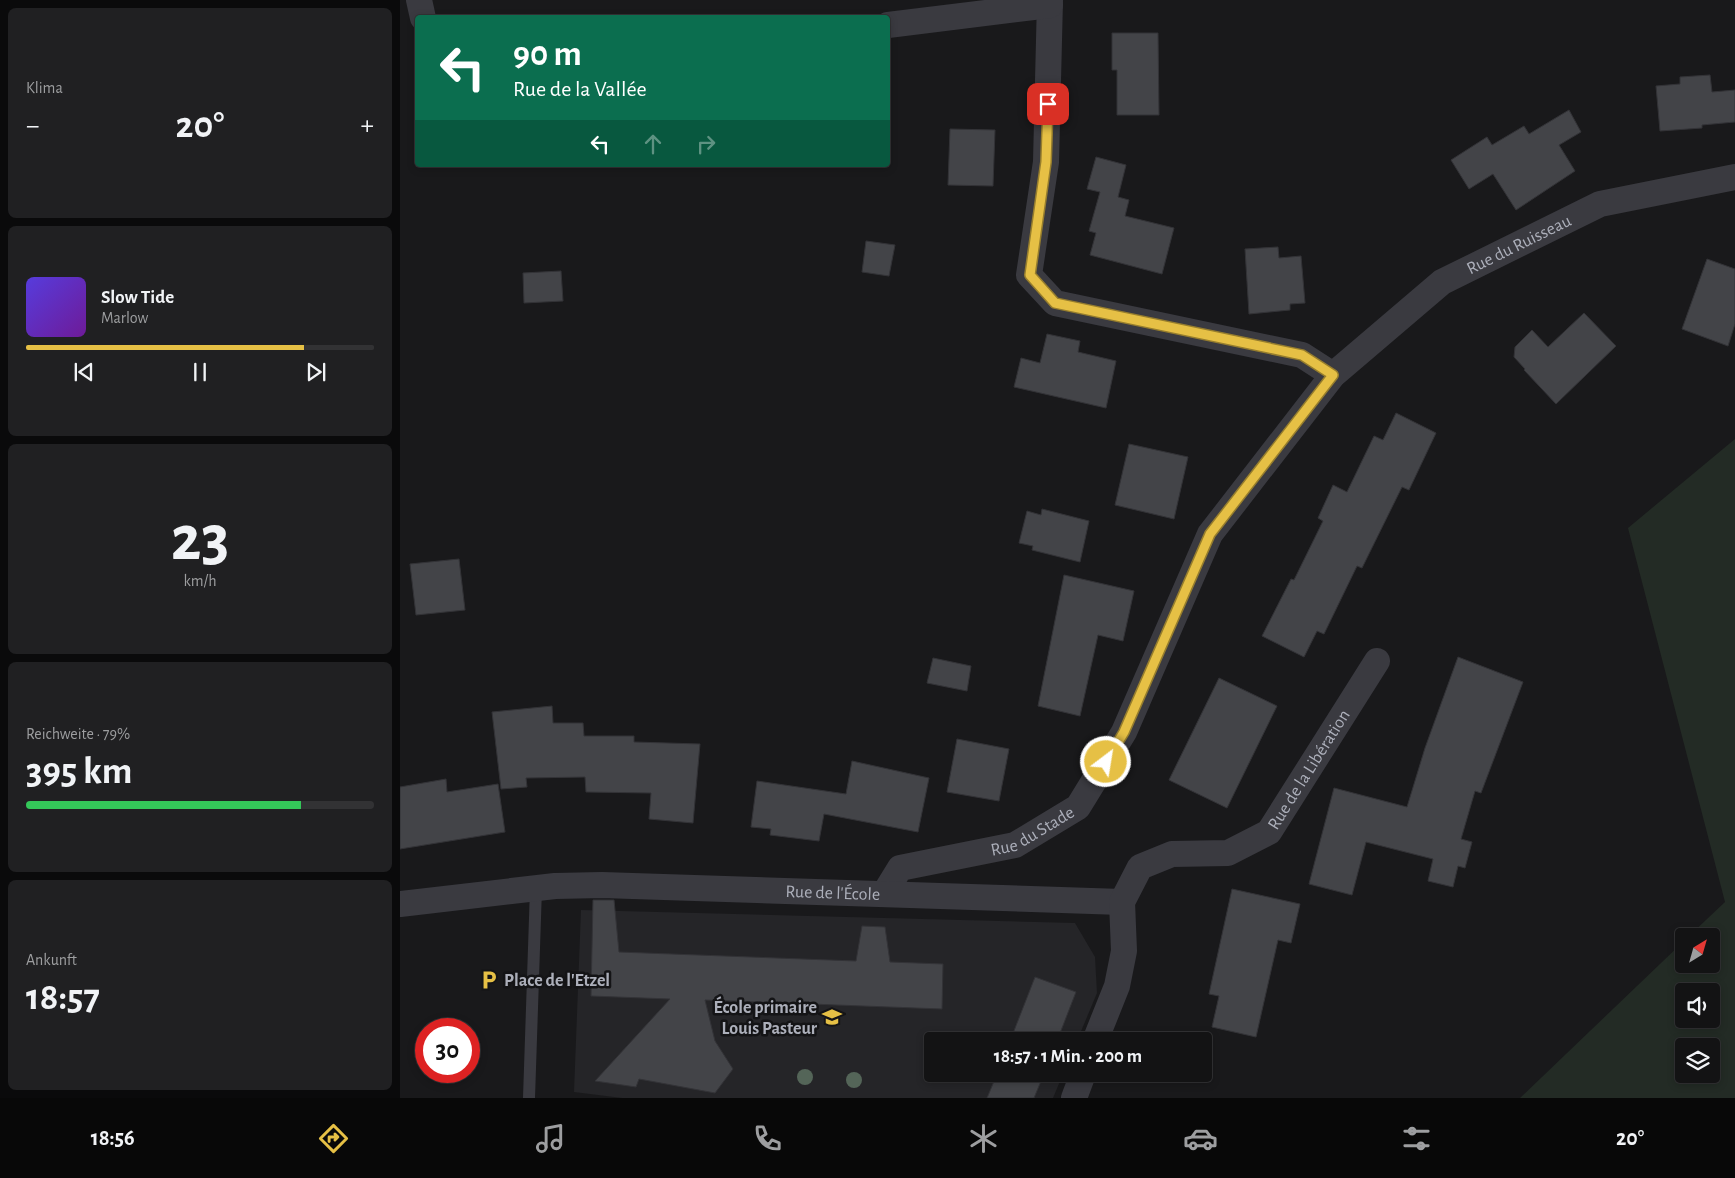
<!DOCTYPE html>
<html lang="de">
<head>
<meta charset="utf-8">
<style>
	:root { --surface:#131314; --page:#202022; --text:#f1f3f6; --muted:#9d9ea0; --line:#323234; --accent:#e6c045 }
	body { margin:0; font-family:"Alegreya Sans",sans-serif; background:var(--page); color:var(--text); height:100vh; display:flex; flex-direction:column; font-size:19px; white-space:nowrap }
	* { box-sizing:border-box; margin:0 }
	p { font-size:16px; color:var(--muted) }
	.icon { flex:none; width:28px; height:28px; fill:none; stroke:currentColor; stroke-width:2; stroke-linecap:round; stroke-linejoin:round }
	.map { position:relative; flex:1; overflow:hidden }
	.sheet { display:flex; flex-direction:column; gap:8px; padding:8px; background:#0a0a0b; width:400px }
	.sheet>* { flex:none }
	.banner { position:absolute; left:15px; top:15px; width:475px; height:152px; border-radius:5px; box-shadow:0 2px 8px #0003,0 0 0 1px var(--line); background:#0b6e4f; color:#fff; overflow:hidden }
	.needle { width:32px; rotate:37deg }
	.buttons { position:absolute; left:1275px; top:928px; display:grid; gap:10px }
	.buttons a { display:grid; place-items:center; width:45px; height:45px; border-radius:5px; background:var(--surface); box-shadow:0 2px 8px #0003,0 0 0 1px var(--line); font-size:25px }
	.speed { position:absolute; left:15px; top:1018px; display:flex; gap:10px; font-size:25px; font-weight:700; text-align:center }
	.speed>* { display:grid; place-content:center; width:65px; height:65px; border-radius:50%; background:var(--surface); box-shadow:0 2px 8px #0003,0 0 0 1px var(--line); line-height:1 }
	.speed .limit { border:8px solid #d22; background:#fff; color:#111 }
	.pin { position:absolute; display:grid; place-items:center; width:42px; height:42px; color:#fff; margin:-21px; border-radius:10px; box-shadow:0 2px 8px #0006 }
	.me { position:absolute; width:55px; margin:-28px; rotate:31deg; stroke-linejoin:round; filter:drop-shadow(0 0 4px #0008) }
	.turn { display:flex; align-items:center; gap:18px; height:105px; padding:0 15px; font-size:22px }
	.turn .icon { width:65px; height:65px; stroke-width:2.5 }
	.turn b { display:block; font-size:35px; line-height:42px }
	.lanes { display:flex; align-items:center; height:48px; padding:0 15px; background:#0003; justify-content:center; gap:25px; direction:ltr }
	.lanes .off { opacity:.35 }
	.big { font-size:38px; font-weight:700; line-height:1.1 }
	.sheet .card { flex:1; display:flex; flex-direction:column; justify-content:center; gap:8px; min-width:0; padding:0 18px; border-radius:8px; background:var(--page) }
	.sheet .dial { align-items:center; gap:0 }
	.dial b { font-size:65px; line-height:1 }
	.song { display:flex; align-items:center; gap:15px }
	.cover { width:60px; height:60px; border-radius:8px; background:linear-gradient(135deg,hsl(250 70% 55%),hsl(280 70% 35%)) }
	.played { height:5px; border-radius:2px; background:linear-gradient(90deg,var(--accent) 80%,var(--line) 80%) }
	.keys { display:flex; justify-content:space-around; direction:ltr }
	.heat { display:flex; justify-content:space-between; align-items:center; font-size:28px; direction:ltr }
	.charge { height:8px; border-radius:4px; background:linear-gradient(90deg,#34c759 79%,var(--line) 0) }
	.trip { position:absolute; left:524px; top:1032px; width:288px; height:50px; border-radius:5px; background:var(--surface); box-shadow:0 2px 8px #0003,0 0 0 1px var(--line); font-weight:700; line-height:50px; text-align:center }
	.tab-bar { display:flex; height:80px; justify-content:space-around; align-items:center; background:#080808; color:var(--muted) }
	.tab-bar .icon { width:35px; height:35px }
	.tab-bar .current { color:var(--accent) }
	.tab-bar b { font-size:22px; color:var(--text) }
	main { display:flex; flex:1; min-height:0 }
	.map>svg:first-child { display:block }
</style>
</head>
<body>
<main>
<section class="sheet">
<div class="card"><p>Klima</p>
<div class="heat"><a>−</a><b class="big">20°</b><a>+</a></div>
</div>
<div class="card">
<div class="song"><i class="cover"></i><div><b>Slow Tide</b><p>Marlow</p></div></div>
<div class="played"></div>
<div class="keys"><svg class="icon" aria-label="previous" viewBox="0 0 24 24"><path d="M18 5L8 12l10 7zM5 5v14"/></svg><svg class="icon" aria-label="pause" viewBox="0 0 24 24"><path d="M8 5v14M16 5v14"/></svg><svg class="icon" aria-label="next" viewBox="0 0 24 24"><path d="M6 5l10 7-10 7zM19 5v14"/></svg></div>
</div>
<div class="card dial"><b>23</b><p>km/h</p></div>
<div class="card"><p>Reichweite · 79%</p><b class="big">395 km</b><div class="charge"></div></div>
<div class="card"><p>Ankunft</p><b class="big">18:57</b></div>
</section>
<div class="map">
<svg width="1335" height="1098" viewBox="0 0 1335 1098">
	<rect width="100%" height="100%" fill="#19191b"/>
	<path fill="#252528" d="M181 910 675 923 695 957 697 993 677 1041H532V1074H663L653 1098H222L174 1092Z"/>
	<path fill="#232b25" fill-rule="evenodd" d="M1335 439V1098H1120L1284 941V964H1311V936H1289L1325 902 1228 528ZM1284 991H1311V1019H1284ZM1284 1046H1311V1074H1284Z"/>
	<path fill="#434448" stroke="#333337" d="M712 33H758L759 115H717V70H712Z
		M1310 75 1312 92 1335 90V122L1302 125V128L1260 131 1256 86 1280 84V77Z
		M1169 110 1181 132 1159 145 1175 171 1116 210 1093 174 1069 189 1051 160 1087 137 1092 145 1124 126 1129 134Z
		M550 129 595 130 593 186 548 185Z
		M696 157 726 165 718 197 729 200 725 216 774 228 762 274 690 255 696 233 689 231 700 192 687 189Z
		M466 241 495 245 489 276 462 272Z
		M878 247 879 258 901 256 905 303 890 304V310L849 314 845 249Z
		M1307 259 1335 269V324L1328 346 1282 329Z
		M161 271 163 301 124 303 123 273Z
		M1184 313 1216 346 1156 404 1124 370 1125 369 1114 357 1115 347 1132 330 1148 347Z
		M647 334 680 341 678 352 716 361 706 408 614 387 621 358 640 363Z
		M996 413 1036 433 1009 490 1002 487 962 568 957 566 924 634 917 631 904 657 862 636 891 579 894 580 923 521 918 518 933 485 947 492 974 436 983 440Z
		M729 444 788 457 774 519 715 505Z
		M642 509 689 521 680 562 632 550 633 546 619 543 627 511 641 515Z
		M59 559 65 610 16 615 10 564Z
		M664 575 734 591 723 641 698 635 680 716 638 706Z
		M1058 657 1123 682 1081 793 1075 791 1061 839 1072 842 1065 868 1058 866 1053 887 1028 881 1033 859 966 842 952 895 909 884 934 788 1007 807 1025 748Z
		M533 658 571 666 567 691 527 683Z
		M819 678 877 706 827 808 769 780Z
		M152 706 153 723H183L184 736H234V742L300 744 293 823 249 819 251 793 186 792 185 777 126 778 127 787 101 789 92 712Z
		M557 739 609 749 599 801 547 792Z
		M452 761 529 778 518 832 424 814 419 841 370 835 371 829 351 827 357 781 446 794Z
		M46 779 47 792 98 784 105 832 0 849V787Z
		M832 889 900 904 891 943 878 940 856 1037 812 1027 819 996 809 994Z
		M193 900H214L219 952 456 961 462 926 485 927 490 962 543 964 542 1009 305 1000 315 1041 333 1069 315 1093 239 1079 236 1087 195 1081 270 999 191 996Z
		M635 977 676 992 657 1041H610Z
		M597 1074H644L634 1098H587Z"/>
	<g fill="none" stroke-linecap="round" stroke-linejoin="round">
		<path stroke="#3a3a40" stroke-width="12" d="M129 1098 136 888"/>
		<g stroke="#3a3a40" stroke-width="26">
			<path d="M19 0 23 18"/>
			<path d="M650 0 646 162 629 275 655 303 902 355 933 375"/>
			<path d="M488 25 650 5"/>
			<path id="s1" d="M484 894 500 868 615 845 678 807 724 732 810 534 933 375 1042 282 1200 204 1335 177"/>
			<path id="s2" d="M0 904 155 886 202 885 722 902"/>
			<path id="s3" d="M695 1041 717 986 724 951 722 902 740 867 772 854 828 853 869 832 977 661"/>
			<path d="M674 1098 683 1074"/>
		</g>
	</g>
	<g fill="#546558">
		<circle cx="405" cy="1077" r="8"/>
		<circle cx="454" cy="1080" r="8"/>
	</g>
	<g fill="none" stroke-linecap="round" stroke-linejoin="round">
		<defs>
			<path id="route" d="M648 104 646 162 630 275 655 303 902 355 933 375 810 534 724 732 706 762"/>
		</defs>
		<use href="#route" stroke="#967d2d" stroke-width="12"/>
		<use href="#route" stroke="#e6c045" stroke-width="9"/>
	</g>
	<defs>
		<symbol id="parking-bare" viewBox="-9 -9 18 18"><path d="M-3.5-5.5H1a3.5 3.5 0 0 1 0 7H-1V5.5H-3.5ZM-1-3.4V-.6H.8a1.4 1.4 0 0 0 0-2.8Z" fill="#e6c045" stroke="#141416" stroke-width="2.5" paint-order="stroke"/></symbol>
		<symbol id="school-bare" viewBox="-9 -9 18 18"><path d="M0-5L7-2L0 1L-7-2ZM-4 1L0 2.5L4 1V4Q0 6-4 4Z" fill="#e6c045" stroke="#141416" stroke-width="2.5" paint-order="stroke"/></symbol>
	</defs>
	<g fill-rule="evenodd">
		<use href="#parking-bare" x="75" y="966" width="28" height="28"/>
		<use href="#school-bare" x="418" y="1003" width="28" height="28"/>
	</g>
	<g text-anchor="middle" stroke-width="5" stroke-linejoin="round" paint-order="stroke">
		<g font-size="18" fill="#acafba" stroke="#141416">
			<text dy="6" stroke="none"><textPath href="#s1" startOffset="955">Rue du Ruisseau</textPath></text>
			<text dy="6" stroke="none"><textPath href="#s3" startOffset="394">Rue de la Libération</textPath></text>
			<text dy="6" stroke="none"><textPath href="#s1" startOffset="169">Rue du Stade</textPath></text>
			<text dy="6" stroke="none"><textPath href="#s2" startOffset="434">Rue de l'École</textPath></text>
		</g>
		<g font-size="18" font-weight="bold" fill="#acafba" stroke="#141416" text-anchor="start">
			<text x="104" y="986">Place de l'Etzel</text>
			<text x="417" y="1013" text-anchor="end">École primaire<tspan x="417" dy="21">Louis Pasteur</tspan></text>
		</g>
	</g>
</svg>
<div class="buttons">
<a><svg class="needle" viewBox="-14 -14 28 28"><path d="M0-13l5 13h-10z" fill="#e53935"/><path d="M0 13l5-13h-10z" fill="#9d9ea0"/></svg></a>
<a><svg class="icon" aria-label="sound" viewBox="0 0 24 24"><path d="M4 9h4l5-4v14l-5-4H4zM17 9q2 3 0 6"/></svg></a>
<a><svg class="icon" aria-label="layers" viewBox="0 0 24 24"><path d="M12 4l9 5-9 5-9-5zM3 14l9 5 9-5"/></svg></a>
</div>
<div class="speed"><div class="limit">30</div></div>
<div class="pin" style="left:648px;top:104px;background:#d93025"><svg class="icon" aria-label="arrive" viewBox="0 0 24 24"><path d="M6 21V4h12l-3 4 3 4H6"/></svg></div>
<svg class="me" style="left:706px;top:762px" viewBox="-20 -20 40 40"><circle r="17" fill="#e6c045" stroke="#fff" stroke-width="3"/><path d="M0-11L8 9 0 5-8 9z" fill="#fff"/></svg>
<div class="trip">18:57 · 1 Min. · 200 m</div>
<div class="banner">
<div class="turn"><svg class="icon" aria-label="left" viewBox="0 0 24 24"><path d="M17 20v-9H6M10 6l-5 5 5 5"/></svg><div><b>90 m</b>Rue de la Vallée</div></div>
<div class="lanes"><svg class="icon" aria-label="left" viewBox="0 0 24 24"><path d="M17 20v-9H6M10 6l-5 5 5 5"/></svg><svg class="icon off" aria-label="ahead" viewBox="0 0 24 24"><path d="M12 20V5M6 11l6-6 6 6"/></svg><svg class="icon off" aria-label="right" viewBox="0 0 24 24"><path d="M7 20v-9h11M14 6l5 5-5 5"/></svg></div>
</div>
</div>
</main>
<nav class="tab-bar">
<b>18:56</b>
<svg class="icon current" aria-label="directions" viewBox="0 0 24 24"><path d="M12 3l9 9-9 9-9-9zM9 14v-3h6M13 9l2 2-2 2"/></svg>
<svg class="icon" aria-label="music" viewBox="0 0 24 24"><path d="M9 18V5l10-2v13"/><circle cx="6" cy="18" r="3"/><circle cx="16" cy="16" r="3"/></svg>
<svg class="icon" aria-label="phone" viewBox="0 0 24 24"><path d="M5 4h4l2 5-3 2q2 4 5 5l2-3 5 2v4C11 20 4 13 5 4z"/></svg>
<svg class="icon" aria-label="climate" viewBox="0 0 24 24"><path d="M12 3v18M4 7l16 10M4 17L20 7"/></svg>
<svg class="icon" aria-label="car" viewBox="0 0 24 24"><path d="M5 17H2v-5l4-1 3-4h7l3 4 3 1v5h-3M9 17h6M6 11h13"/><circle cx="7" cy="17" r="2"/><circle cx="17" cy="17" r="2"/></svg>
<svg class="icon" aria-label="filters" viewBox="0 0 24 24"><path d="M4 7h16M4 17h16"/><circle cx="9" cy="7" r="2"/><circle cx="15" cy="17" r="2"/></svg>
<b>20°</b>
</nav>
</body>
</html>
